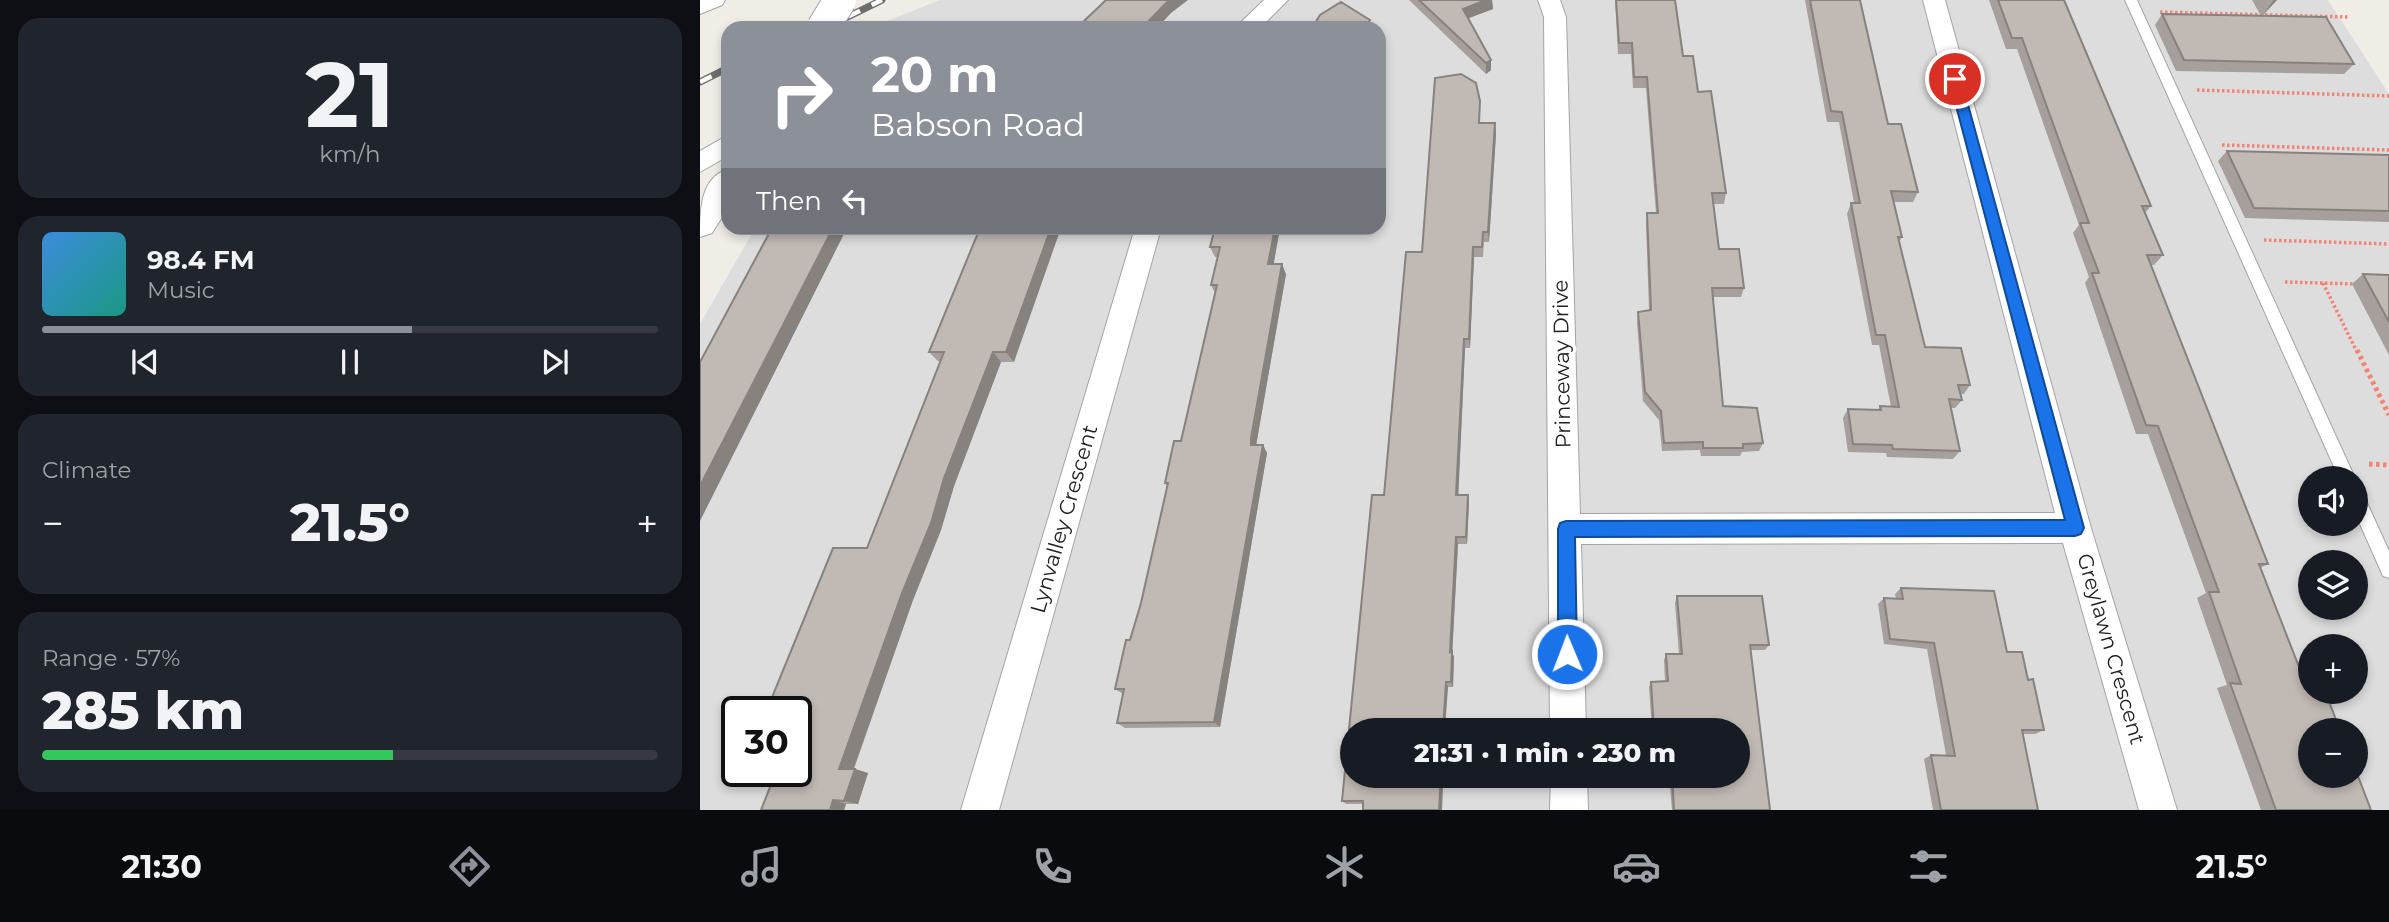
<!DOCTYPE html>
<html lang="en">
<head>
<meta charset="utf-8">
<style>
	:root { --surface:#171b24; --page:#20242c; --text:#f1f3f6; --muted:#9ea1a6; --line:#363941; --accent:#8c9099 }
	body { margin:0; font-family:Montserrat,sans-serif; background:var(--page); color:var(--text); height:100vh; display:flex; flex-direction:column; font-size:26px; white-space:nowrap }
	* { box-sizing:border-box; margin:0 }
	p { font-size:23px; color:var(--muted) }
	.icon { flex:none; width:38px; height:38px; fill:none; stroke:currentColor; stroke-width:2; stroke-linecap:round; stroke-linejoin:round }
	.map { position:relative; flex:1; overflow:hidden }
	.sheet { display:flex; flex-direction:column; gap:18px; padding:18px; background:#0d0f14; width:700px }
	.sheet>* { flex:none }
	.banner { position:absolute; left:21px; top:21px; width:665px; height:214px; border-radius:21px; box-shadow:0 4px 10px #0003; background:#8c9099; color:#fff; overflow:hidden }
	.buttons { position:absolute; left:1598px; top:466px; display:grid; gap:14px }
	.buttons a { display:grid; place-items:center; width:70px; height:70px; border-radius:50%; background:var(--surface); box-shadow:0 4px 10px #0003; font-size:35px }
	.speed { position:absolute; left:21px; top:696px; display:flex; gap:14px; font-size:35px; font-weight:700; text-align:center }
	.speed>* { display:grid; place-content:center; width:91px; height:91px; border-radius:50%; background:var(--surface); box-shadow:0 4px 10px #0003; line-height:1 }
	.speed .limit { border:4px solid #111; border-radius:10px; background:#fff; color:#111 }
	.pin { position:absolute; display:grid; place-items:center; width:60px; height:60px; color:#fff; margin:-30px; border:4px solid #fff; border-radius:50%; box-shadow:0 2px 7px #0007 }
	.me { position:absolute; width:77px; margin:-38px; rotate:359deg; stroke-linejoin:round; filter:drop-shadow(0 0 5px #0008) }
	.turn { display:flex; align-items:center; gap:24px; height:147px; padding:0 35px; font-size:32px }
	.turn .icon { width:91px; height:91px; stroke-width:2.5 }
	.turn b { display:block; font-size:49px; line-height:60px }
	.then { display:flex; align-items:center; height:66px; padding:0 35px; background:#0003; gap:14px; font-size:26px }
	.big { font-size:52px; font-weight:800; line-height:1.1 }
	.sheet .card { flex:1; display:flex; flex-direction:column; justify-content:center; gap:10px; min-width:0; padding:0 24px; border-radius:21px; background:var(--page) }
	.sheet .dial { align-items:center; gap:0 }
	.dial b { font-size:91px; line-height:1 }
	.song { display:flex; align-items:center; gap:21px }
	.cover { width:84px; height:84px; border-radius:10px; background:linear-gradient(135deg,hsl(210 70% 55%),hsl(170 70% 35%)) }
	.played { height:7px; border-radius:4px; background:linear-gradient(90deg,var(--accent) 60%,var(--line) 60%) }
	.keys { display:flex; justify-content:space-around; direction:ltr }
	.heat { display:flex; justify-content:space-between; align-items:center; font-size:38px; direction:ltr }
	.charge { height:10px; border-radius:5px; background:linear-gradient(90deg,#34c759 57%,var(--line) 0) }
	.trip { position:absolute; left:640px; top:718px; width:410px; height:70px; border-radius:35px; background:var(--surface); box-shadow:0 4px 10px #0003; font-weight:800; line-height:70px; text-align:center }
	.tabs { display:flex; height:112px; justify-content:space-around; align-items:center; background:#090b0e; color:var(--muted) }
	.tabs .icon { width:49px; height:49px }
	.tabs .active { color:var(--accent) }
	.tabs b { font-size:32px; color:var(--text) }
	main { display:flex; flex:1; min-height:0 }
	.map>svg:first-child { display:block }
</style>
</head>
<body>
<main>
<section class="sheet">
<div class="card dial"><b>21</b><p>km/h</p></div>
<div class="card">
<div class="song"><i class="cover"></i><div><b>98.4 FM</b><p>Music</p></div></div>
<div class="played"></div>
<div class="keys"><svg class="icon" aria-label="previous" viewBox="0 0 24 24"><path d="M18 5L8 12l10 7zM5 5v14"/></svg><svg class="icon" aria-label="pause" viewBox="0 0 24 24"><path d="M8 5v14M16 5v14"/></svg><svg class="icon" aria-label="next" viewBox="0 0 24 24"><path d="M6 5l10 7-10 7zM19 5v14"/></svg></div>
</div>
<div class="card"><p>Climate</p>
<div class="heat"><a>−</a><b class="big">21.5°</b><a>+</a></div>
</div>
<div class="card"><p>Range · 57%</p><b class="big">285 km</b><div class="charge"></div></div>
</section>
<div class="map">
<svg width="1689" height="810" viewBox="0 0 1689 810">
	<rect width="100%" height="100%" fill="#f0ede7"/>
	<path fill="#dedddd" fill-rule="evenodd" d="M240 0H1628L1689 94V810H0V324L55 228H679V28H170ZM1610 478H1656V523H1610ZM1610 562H1656V607H1610ZM1610 646H1656V691H1610ZM37 712H96V772H37ZM653 730H1038V775H653ZM1610 730H1656V775H1610Z"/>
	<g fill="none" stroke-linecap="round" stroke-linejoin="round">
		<defs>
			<path id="service" d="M1425 0H1437L1655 478H1639Z
				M1656 489 1662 492 1689 551V578L1683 576 1656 515Z"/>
			<path id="minor" d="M0 0H25L22 5 0 14Z
				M564 0H588L560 28H535Z
				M838 0H860L866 17 880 514 1355 513 1223 0H1245L1391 528 1477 810H1439L1363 543 881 544 886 730H850L844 17Z
				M28 135V156L0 172V151Z
				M435 228H461L299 810H261Z
				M851 775H887L888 810H850Z"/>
			<path id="tertiary" d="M28 169V208L12 233 0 237C0 210 0 178 28 169Z"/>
		</defs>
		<use href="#service" stroke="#a4a4a4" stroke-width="2"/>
		<use href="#minor" stroke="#a4a4a4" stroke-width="2"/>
		<use href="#tertiary" stroke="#a4a4a4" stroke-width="2"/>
		<path stroke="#f28476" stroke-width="3.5" stroke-dasharray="2.5 2.5" stroke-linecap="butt" d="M1460 12 1648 17
			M1497 90 1689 96
			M1522 145 1689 150
			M1564 240 1689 244
			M1585 282 1657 284
			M1623 283 1657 352"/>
		<path stroke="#f28476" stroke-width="5" stroke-dasharray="3.5 3.5" stroke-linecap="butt" d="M1657 350 1689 415
			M1669 464 1689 465"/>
		<use href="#service" fill="#fff" fill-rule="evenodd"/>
		<use href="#minor" fill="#fff" fill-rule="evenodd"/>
		<use href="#tertiary" fill="#fff" fill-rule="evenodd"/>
		<defs>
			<path id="rail" d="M109 28 134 16
				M125 28 182 0
				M0 82 28 68"/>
		</defs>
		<use href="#rail" stroke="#6e6e6e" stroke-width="7"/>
		<use href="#rail" stroke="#fff" stroke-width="4.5" stroke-dasharray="13" stroke-linecap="butt"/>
		<defs>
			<path id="tertiary-bridge" d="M123 28 140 0"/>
		</defs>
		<use href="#tertiary-bridge" stroke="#a4a4a4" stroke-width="34" stroke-linecap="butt"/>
		<use href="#tertiary-bridge" stroke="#fff" stroke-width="32"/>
	</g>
	<path fill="#a69f9b" d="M709 0H792L793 9 768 18 791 70 786 74Z
		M915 0H975L983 56 998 92 1026 193 1024 204H1013L1019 249 1044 288 1041 297H1013L1023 406 1063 443 1059 451 1042 452 1040 456H1001L1000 450 962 451 959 420 943 401 937 322 938 312 949 310 946 223 947 213H956L946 88H933L931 54H918Z
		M1105 0H1160L1188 124 1218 192 1213 202H1193L1202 237 1199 242 1225 347 1270 385 1264 394H1261L1262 400 1255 408H1251L1260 451 1253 459 1187 457 1186 453 1148 452 1143 418 1148 409 1178 410 1180 406 1191 407 1179 345H1172L1147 214 1151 203H1154L1139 122H1127Z
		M1289 0H1364L1451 206 1445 213 1463 255 1454 265H1451L1568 564 1560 568 1606 685 1671 810H1561L1517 688 1527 685 1497 598 1506 593 1448 434H1436L1385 283 1389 277 1373 233 1379 225 1317 49H1306Z
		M1552 0H1577L1562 16 1654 64 1644 74 1476 71 1455 25 1462 14 1561 16Z
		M780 101V123H795L796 134 789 242H784L783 257H774L770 348H765L758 495 769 502 767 544H758L752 652 754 657 753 687H748L746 705 742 810H663V804H646L642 801 684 495 722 252Z
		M1527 151 1689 155V222L1545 218 1518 161Z
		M280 228 314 362H301L254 486 241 530 213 600 154 769 168 773 158 804H146L144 810H61L167 548 241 361H238L229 352Z
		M515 228H580L573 264 586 274 556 445H563L567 453 520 727 425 728 417 723 423 694 415 689 441 603 467 486 465 483 481 441 515 293 511 285 518 257H515L510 247Z
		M1663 274 1689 275V355L1652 284Z
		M1201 588 1307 652 1328 680 1344 730 1335 734H1323L1338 810H1233L1224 759 1231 755H1246L1227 649 1184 644 1178 604 1184 598H1196L1195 594Z
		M977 596 1069 645 1065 650H1050L1070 810H972L969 775H1038V730H952L949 687 951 682 965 681 964 660 966 654H979L975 603Z"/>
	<path fill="#87827e" d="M469 0H488L471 13 457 28H442Z
		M786 0H792L793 9 764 20 763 9Z
		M1574 0H1577L1562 16 1573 1Z
		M670 20 672 28H665Z
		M791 60V70L786 74V63Z
		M795 123 796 134 789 242 788 232Z
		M133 228H147L0 521V486Z
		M351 228H361L314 362 306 352Z
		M575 228H580L572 274 568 264Z
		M773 247 774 257 770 348 769 339Z
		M582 264 586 274 556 446 551 445Z
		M764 339 765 348 758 502 756 495Z
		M293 352 301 362 254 486 241 530 213 600 152 773 139 769 244 478Z
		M563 445 567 453 520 727 514 722Z
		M768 495 769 502 767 544 766 537Z
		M756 537 758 544 752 657 750 652Z
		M752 651 754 657 753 687 751 682Z
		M746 682 748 687 745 730H743Z
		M155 769 168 773 158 804 144 801Z
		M741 775H743L742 810H739Z
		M133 800 146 804 144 810H130Z"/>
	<path fill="#c1b9b4" stroke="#87827e" stroke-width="2" d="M406 0H469L442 28H379L382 23Z
		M719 0H786L763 9 791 60 786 63Z
		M916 0H975L983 56H993L998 92 1011 91 1026 193H1012L1019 249H1039L1044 288H1012L1023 406 1057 408 1063 443 1043 444V448H1003V442L964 443 961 411 945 392 938 312 951 310 947 213H958L947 77H934L932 43H919Z
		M1110 0H1160L1188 124H1201L1218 192 1191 191 1202 237H1198L1225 347 1261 348 1270 385H1258L1262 400 1249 399 1260 451 1193 449 1192 445 1153 444 1148 409 1181 410 1180 406 1199 407 1185 335H1176L1151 203H1160L1142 112 1131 111Z
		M1298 0H1364L1451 206H1442L1463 255H1447L1568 564H1559L1606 685H1610V691H1625L1640 730H1610V775H1656V771L1671 810H1576L1530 683 1541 684 1509 592H1519L1458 426 1446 425 1392 273H1399L1380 223H1389L1322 38H1312Z
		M641 2 670 20 665 28H612L620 15Z
		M1462 14 1626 17 1654 64 1484 60Z
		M761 74 776 83 780 101 779 123H795L788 232H783L782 247H773L769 339H764L756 495H768L766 537H756L750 652 752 651 751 682H746L743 730H653V775H741L739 810H663V801H642L672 495H684L706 252H722L735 78Z
		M1527 151 1689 155V211L1554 208Z
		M72 228H133L0 486V362Z
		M280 228H351L306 352H293L244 478 231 523 202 593 139 769H155L144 801 133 800 130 810H61L76 772H96V712H66L133 548H167L244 352H229Z
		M515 228H575L568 264H582L551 438V445H563L514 722 417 723 424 689H415L426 640H430L441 603 468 483H465L474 441H481L517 285H511L520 247H510Z
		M1663 274 1689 275V322Z
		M1201 588 1294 591 1307 652H1322L1328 680 1333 679 1344 730H1322L1338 810H1241L1231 755 1255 756 1234 643 1190 639 1184 598 1203 599Z
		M977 596H1062L1069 645H1050L1070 810H974L972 775H1038V730H954L951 682 968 681 966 654H982Z"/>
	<path fill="#1a73e8" stroke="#114b97" stroke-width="2" d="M1255 75 1261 79 1384 528 1381 534 1375 536 875 537 877 654 874 661 867 664 861 661 858 654V529L860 523 866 521 1365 520 1249 79Z"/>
	<g text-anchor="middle" stroke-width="7" stroke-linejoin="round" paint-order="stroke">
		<g font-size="21" fill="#202020" stroke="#fff">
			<text transform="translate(862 364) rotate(-91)" y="7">Princeway Drive</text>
			<text transform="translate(364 519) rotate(-74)" y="7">Lynvalley Crescent</text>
			<text transform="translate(1411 649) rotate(74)" y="7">Greylawn Crescent</text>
		</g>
	</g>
</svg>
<div class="buttons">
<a><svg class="icon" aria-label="sound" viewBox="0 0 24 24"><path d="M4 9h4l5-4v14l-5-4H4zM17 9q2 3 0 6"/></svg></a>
<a><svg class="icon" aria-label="layers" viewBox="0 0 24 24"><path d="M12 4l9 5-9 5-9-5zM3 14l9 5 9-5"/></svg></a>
<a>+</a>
<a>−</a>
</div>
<div class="speed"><div class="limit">30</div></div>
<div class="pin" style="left:1255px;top:79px;background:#d93025"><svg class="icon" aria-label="arrive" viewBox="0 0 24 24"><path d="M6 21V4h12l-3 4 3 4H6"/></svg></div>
<svg class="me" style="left:867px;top:654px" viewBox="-20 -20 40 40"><circle r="17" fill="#1a73e8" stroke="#fff" stroke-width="3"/><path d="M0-11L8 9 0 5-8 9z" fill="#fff"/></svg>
<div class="trip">21:31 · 1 min · 230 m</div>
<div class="banner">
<div class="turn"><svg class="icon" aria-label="right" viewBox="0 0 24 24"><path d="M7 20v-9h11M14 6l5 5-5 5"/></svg><div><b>20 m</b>Babson Road</div></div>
<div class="then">Then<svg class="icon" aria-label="left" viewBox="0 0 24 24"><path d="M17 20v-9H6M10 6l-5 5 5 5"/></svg></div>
</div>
</div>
</main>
<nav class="tabs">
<b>21:30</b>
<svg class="icon active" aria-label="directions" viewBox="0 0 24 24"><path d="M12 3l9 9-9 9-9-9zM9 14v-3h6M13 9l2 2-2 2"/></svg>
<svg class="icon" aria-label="music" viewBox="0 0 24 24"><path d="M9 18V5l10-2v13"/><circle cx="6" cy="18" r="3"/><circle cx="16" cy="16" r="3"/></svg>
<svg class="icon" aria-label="phone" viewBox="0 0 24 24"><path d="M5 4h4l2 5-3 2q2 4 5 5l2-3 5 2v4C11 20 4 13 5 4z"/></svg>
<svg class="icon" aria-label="climate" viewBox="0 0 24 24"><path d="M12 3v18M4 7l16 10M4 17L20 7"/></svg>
<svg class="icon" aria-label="car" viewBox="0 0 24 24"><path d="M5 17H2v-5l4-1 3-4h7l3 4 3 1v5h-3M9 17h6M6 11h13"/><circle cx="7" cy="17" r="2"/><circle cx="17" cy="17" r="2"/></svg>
<svg class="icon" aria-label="filters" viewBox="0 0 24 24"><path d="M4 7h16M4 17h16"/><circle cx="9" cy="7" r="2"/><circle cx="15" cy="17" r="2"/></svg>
<b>21.5°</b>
</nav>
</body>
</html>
